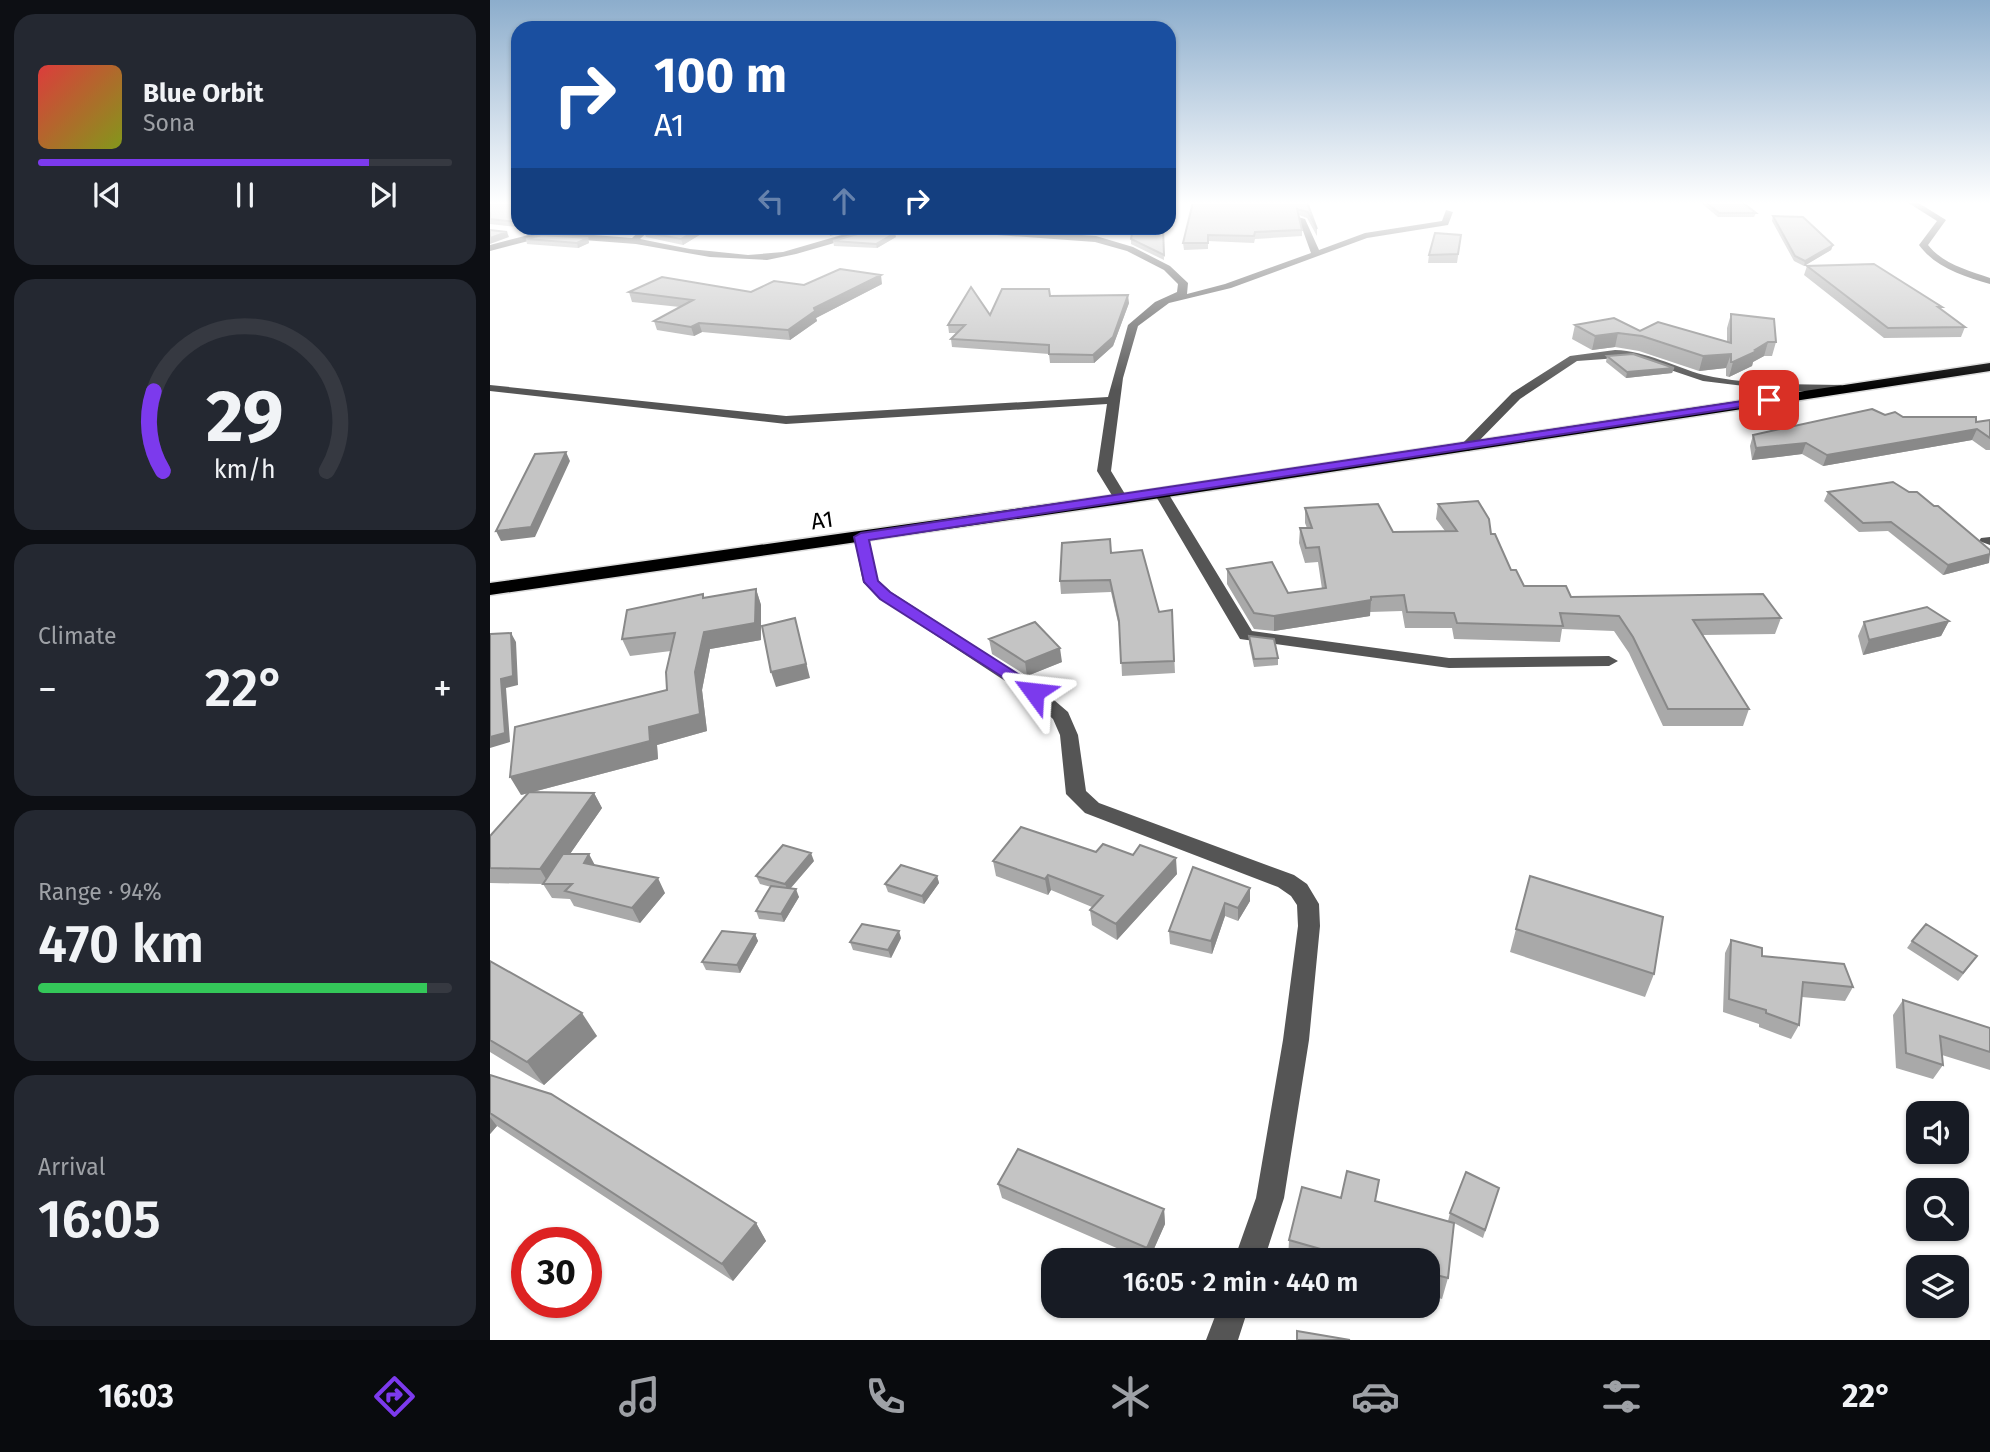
<!DOCTYPE html>
<html lang="en">
<head>
<meta charset="utf-8">
<style>
	:root { --surface:#171b24; --page:#242831; --text:#f1f3f6; --muted:#9ea1a6; --line:#363941; --accent:#7c3aed }
	body { margin:0; font-family:"Fira Sans",sans-serif; background:var(--page); color:var(--text); height:100vh; display:flex; flex-direction:column; font-size:26px; white-space:nowrap }
	* { box-sizing:border-box; margin:0 }
	p { font-size:23px; color:var(--muted) }
	.icon { flex:none; width:38px; height:38px; fill:none; stroke:currentColor; stroke-width:2; stroke-linecap:round; stroke-linejoin:round }
	.map { position:relative; flex:1; overflow:hidden }
	.panel { display:flex; flex-direction:column; gap:14px; padding:14px; background:#0d0f14; width:490px }
	.panel>* { flex:none }
	.hud { position:absolute; left:21px; top:21px; width:665px; height:214px; border-radius:21px; box-shadow:0 2px 5px #0004; background:#1a4fa0; color:#fff; overflow:hidden }
	.tools { position:absolute; left:1416px; top:1101px; display:grid; gap:14px }
	.tools a { display:grid; place-items:center; width:63px; height:63px; border-radius:14px; background:var(--surface); box-shadow:0 2px 5px #0004; font-size:35px }
	.speed { position:absolute; left:21px; top:1227px; display:flex; gap:14px; font-size:35px; font-weight:700; text-align:center }
	.speed>* { display:grid; place-content:center; width:91px; height:91px; border-radius:50%; background:var(--surface); box-shadow:0 2px 5px #0004; line-height:1 }
	.speed .limit { border:10px solid #d22; background:#fff; color:#111 }
	.pin { position:absolute; display:grid; place-items:center; width:60px; height:60px; color:#fff; margin:-30px; border-radius:14px; box-shadow:0 4px 10px #0006 }
	.me { position:absolute; width:77px; margin:-38px; rotate:300deg; stroke-linejoin:round; filter:drop-shadow(0 0 5px #0008) }
	.turn { display:flex; align-items:center; gap:24px; height:147px; padding:0 28px; font-size:32px }
	.turn .icon { width:91px; height:91px; stroke-width:2.5 }
	.turn b { display:block; font-size:49px; line-height:60px }
	.lanes { display:flex; align-items:center; height:66px; padding:0 28px; background:#0003; justify-content:center; gap:35px; direction:ltr }
	.lanes .off { opacity:.35 }
	.big { font-size:52px; font-weight:600; line-height:1.1 }
	.panel .widget { flex:1; display:flex; flex-direction:column; justify-content:center; gap:10px; min-width:0; padding:0 24px; border-radius:21px; background:var(--page) }
	.panel .dial { align-items:center; gap:0 }
	.dial svg { height:182px; overflow:visible; fill:none; stroke:var(--line); stroke-width:7; stroke-linecap:round; text-anchor:middle }
	.dial text { fill:var(--text); stroke:none }
	.song { display:flex; align-items:center; gap:21px }
	.cover { width:84px; height:84px; border-radius:10px; background:linear-gradient(135deg,hsl(0 70% 55%),hsl(70 70% 35%)) }
	.played { height:7px; border-radius:4px; background:linear-gradient(90deg,var(--accent) 80%,var(--line) 80%) }
	.keys { display:flex; justify-content:space-around; direction:ltr }
	.heat { display:flex; justify-content:space-between; align-items:center; font-size:38px; direction:ltr }
	.charge { height:10px; border-radius:5px; background:linear-gradient(90deg,#34c759 94%,var(--line) 0) }
	.trip { position:absolute; left:551px; top:1248px; width:399px; height:70px; border-radius:21px; background:var(--surface); box-shadow:0 2px 5px #0004; font-weight:600; line-height:70px; text-align:center }
	.menu { display:flex; height:112px; justify-content:space-around; align-items:center; background:#090b0e; color:var(--muted) }
	.menu .icon { width:49px; height:49px }
	.menu .active { color:var(--accent) }
	.menu b { font-size:32px; color:var(--text) }
	main { display:flex; flex:1; min-height:0 }
	.map>svg:first-child { display:block }
</style>
</head>
<body>
<main>
<section class="panel">
<div class="widget">
<div class="song"><i class="cover"></i><div><b>Blue Orbit</b><p>Sona</p></div></div>
<div class="played"></div>
<div class="keys"><svg class="icon" aria-label="previous" viewBox="0 0 24 24"><path d="M18 5L8 12l10 7zM5 5v14"/></svg><svg class="icon" aria-label="pause" viewBox="0 0 24 24"><path d="M8 5v14M16 5v14"/></svg><svg class="icon" aria-label="next" viewBox="0 0 24 24"><path d="M6 5l10 7-10 7zM19 5v14"/></svg></div>
</div>
<div class="widget dial"><svg viewBox="0 0 100 80">
<path d="M14 69A42 42 0 1 1 86 69"/>
<path d="M14 69A42 42 0 0 1 10 34" stroke="#7c3aed"/>
<text x="50" y="56" font-size="32" font-weight="700">29</text>
<text x="50" y="72" font-size="11">km/h</text>
</svg></div>
<div class="widget"><p>Climate</p>
<div class="heat"><a>−</a><b class="big">22°</b><a>+</a></div>
</div>
<div class="widget"><p>Range · 94%</p><b class="big">470 km</b><div class="charge"></div></div>
<div class="widget"><p>Arrival</p><b class="big">16:05</b></div>
</section>
<div class="map">
<svg width="1500" height="1340" viewBox="0 0 1500 1340">
	<rect width="100%" height="100%" fill="#fff"/>
	<g fill="none" stroke-linecap="round" stroke-linejoin="round">
		<defs>
			<path id="highway" d="M1500 363V371L631 504 0 595V583L631 494Z"/>
		</defs>
		<use href="#highway" stroke="#dbdbdb" stroke-width="3"/>
		<path fill="#555" fill-rule="evenodd" d="M1417 202H1427L1456 220 1438 245C1453 264 1477 270 1500 278V284C1473 276 1446 268 1429 245L1447 221Z
			M956 210 963 212 958 225 877 238 741 288 679 303 648 326 633 378 621 471 638 499 631 503 626 502 607 471 617 404 296 424 0 391V385L296 416 618 397 638 325 665 302 687 292 688 284 674 270 637 251 605 242 493 234 372 235 306 254 277 260 220 257 146 244 54 237 0 251V245L54 231 142 238 153 228H162L150 239 200 249 258 255 293 252 372 229 493 228 606 236 643 247 680 266 698 283 697 294 735 284 821 253 808 217 815 219 829 250 875 233 952 221Z
			M1125 350C1157 351 1184 367 1214 375 1258 385 1306 384 1351 385L1357 389 1351 393 1287 390 1213 381 1142 357 1087 361 1030 399 979 451H969L968 448 1022 393 1080 356Z
			M671 489 678 493 762 631 959 658 1119 656 1128 661 1119 666 959 668 750 639 664 493Z
			M371 533 378 537 388 580 401 592 550 688 578 712 588 735 596 791 609 803 804 875 817 884 829 904 830 926 819 1040 794 1198 774 1260H744L766 1198 793 1040 808 926 807 905 801 896 788 887 595 813 576 794 570 735 563 719 538 696 389 598 373 582 364 537Z
			M1500 537V545L1489 541 1491 538Z
			M729 1306H759L748 1340H716Z"/>
		<use href="#highway" fill="#000" fill-rule="evenodd"/>
	</g>
	<path fill="#a9a9a9" d="M0 202H28V227L0 224V226Z
		M817 202 827 229V236L817 218 809 215 812 230V236L765 239 764 243 718 241V249L694 250 693 243Z
		M1210 202H1252L1266 213 1264 217H1228Z
		M1283 216 1343 245 1341 250 1314 266 1304 261 1282 221Z
		M28 228H150L141 235 54 228 40 232 36 228Z
		M221 228 193 245 156 237 154 232Z
		M673 228 674 260 641 244V239Z
		M406 237 387 248 344 246 343 241Z
		M98 238 99 243 88 248 37 244 36 239Z
		M970 243 967 263H938L939 255Z
		M1317 266 1452 307 1451 309 1475 327 1471 337 1394 338 1314 275Z
		M392 284 326 318 327 321 300 340 212 332 204 336 167 330 164 321 190 307 142 302 139 292H261L314 285Z
		M560 296 639 303 623 346 604 363H560L559 354 462 347 461 339 467 333H459L458 325 500 315Z
		M1241 314 1286 342 1282 356H1274L1263 362 1262 366 1239 377 1236 376V368L1209 371 1149 351 1125 347 1102 350 1082 339 1085 325 1150 331 1237 342V328Z
		M1117 356 1184 368 1182 373 1136 378 1116 362Z
		M1395 415 1486 422 1500 420V450H1496L1482 440 1333 466 1312 454 1262 460 1260 446 1263 435Z
		M1338 492 1499 563 1453 575 1398 531 1369 532 1334 501Z
		M948 504 1001 534 1021 570 1034 586 1081 597 1291 618 1285 634 1213 635 1259 709 1253 726H1173L1139 653 1124 631 1072 629 1070 642 964 639 962 628H915L912 611 880 612V616L784 631 764 629 737 584V569L798 593 832 589 828 562 815 563 809 543 810 528H817L815 523V508L903 532 955 531 946 519Z
		M622 553 669 612 682 610 685 673 632 676 630 631 621 592 571 594 570 581Z
		M266 589 271 605V640L220 649 212 690 217 731 167 745 168 759 43 792 104 793 112 808 80 854 105 865 175 893 150 923 84 906 80 899 62 898 53 884 0 883V836L38 793 31 795 177 690 181 651 140 656 132 639 213 594 214 598Z
		M1459 621 1451 636 1373 655 1368 636 1374 622Z
		M759 636 788 658V665L764 667 759 643Z
		M499 639 572 662 537 676 502 654Z
		M606 852 687 874 627 940 602 925 600 910 602 907 561 890 558 895 506 876 503 861Z
		M324 861 301 888 309 897 294 922 269 919 266 911 281 887 270 884 266 876Z
		M703 867 760 901 748 921 735 916 722 954 680 944 679 931Z
		M447 876 449 883 434 904 398 892 395 884Z
		M1026 929 1164 974 1155 997 1020 952Z
		M265 934 268 941 250 973 216 970 212 962Z
		M411 938 401 958 363 950 360 942Z
		M1241 940 1272 956 1363 987 1355 1001 1312 997 1309 1025 1301 1039 1269 1027V1024L1233 1012 1235 953Z
		M1422 941 1482 963 1468 981 1417 948Z
		M0 961 107 1036 54 1085 0 1052Z
		M1413 1000 1500 1028V1070L1452 1055 1453 1065 1443 1079 1406 1068 1403 1015Z
		M0 1075 266 1223 276 1241 243 1281 7 1126 0 1134Z
		M508 1184 674 1209 675 1224 659 1260H654L512 1198Z
		M1009 1188 993 1238 964 1223 958 1278 952 1299 938 1295V1260H798L799 1240 851 1198 886 1201 958 1221 960 1213Z"/>
	<path fill="#898989" d="M38 228H54L40 232Z
		M142 228H150L141 235 139 230Z
		M210 228H221L193 245 191 239Z
		M347 228H368L340 236 339 230Z
		M17 232 19 237 0 244V238Z
		M405 233 406 237 387 248 386 244Z
		M98 238 99 243 88 248 87 243Z
		M1343 245 1341 250 1314 266 1315 261Z
		M391 275 392 284 326 318 327 321 300 340 298 330 324 308Z
		M638 295 639 303 623 346 604 363 603 355Z
		M209 323 212 332 204 336 201 327Z
		M1128 333 1125 347 1102 350 1105 336Z
		M1278 342 1274 356 1263 362 1262 366 1239 377 1243 362Z
		M1241 354 1236 368 1209 371 1213 356Z
		M1184 368 1182 373 1136 378 1137 372Z
		M1487 429 1482 440 1333 466 1337 455Z
		M1316 443 1312 454 1262 460 1266 448Z
		M76 452 80 461 45 537 11 541 6 531Z
		M1500 554 1499 563 1453 575 1458 565Z
		M266 589 271 605V640L220 649 212 690 217 731 167 745 168 759 31 795 20 777 159 727 205 672 214 632Z
		M881 600 880 616 784 631V616Z
		M305 618 320 678 286 687 281 672Z
		M1459 621 1451 636 1373 655 1379 640Z
		M21 633 26 642 28 685 16 688 20 742 0 748V737L11 679Z
		M570 648 572 662 537 676 535 662Z
		M104 793 112 808 59 884 50 869Z
		M321 853 324 861 298 891 295 884Z
		M99 854 107 869 94 863Z
		M686 858 687 874 627 940 626 924Z
		M558 875 561 890 558 895 555 879Z
		M447 876 449 883 434 904 432 896Z
		M168 878 175 893 150 923 142 908Z
		M760 888V901L748 921V908Z
		M306 889 309 897 294 922 291 914Z
		M735 903V916L722 954 721 941Z
		M409 931 411 938 401 958 398 950Z
		M265 934 268 941 250 973 247 965Z
		M92 1013 107 1036 54 1085 37 1062Z
		M0 1117 7 1126 0 1134Z
		M674 1209 675 1224 659 1260H658L657 1248Z
		M266 1223 276 1241 243 1281 232 1264Z"/>
	<path fill="#c4c4c4" stroke="#898989" stroke-width="2" d="M0 202H28V222L0 219Z
		M703 202H817L827 229 818 212 807 209 812 230 765 232 764 236 718 235V243H693Z
		M1216 202H1252L1266 213H1229Z
		M1283 216 1313 217 1343 245 1315 261 1305 256Z
		M112 228H142L139 230Z
		M158 228H210L191 239 154 232Z
		M643 228H673L674 255 641 239Z
		M0 230 17 232 0 238Z
		M371 233H405L386 244 343 241Z
		M945 233 971 235 968 254 939 255Z
		M52 235 98 238 87 243 36 239Z
		M1384 264 1452 307H1448L1475 327 1398 328 1317 266Z
		M350 269 391 275 324 308 325 311 298 330 209 323 201 327 164 321 203 300 139 292 172 277 261 292 284 281 314 285Z
		M481 287 500 315 512 289H559L560 296 638 295 623 337 603 355 559 354V345L461 339 475 325H458Z
		M1241 314 1284 319 1286 342H1278L1265 350 1267 351 1243 362H1241V354L1213 356 1152 336 1128 333 1105 336 1085 325 1124 318 1150 331 1168 322 1241 343Z
		M1143 354 1184 368 1137 372 1117 356Z
		M1382 409 1395 415 1405 412 1413 417H1486V422L1500 420V438L1487 429 1337 455 1316 443 1266 448 1263 435Z
		M76 452 41 527 6 531 45 454Z
		M1403 482 1419 492H1427L1444 506H1448L1500 550V554L1458 565 1401 522 1373 523 1338 492Z
		M988 501 999 519 1001 534H1005L1021 570H1026L1034 586H1076L1081 597 1273 594 1291 618 1203 620 1259 709H1178L1143 637 1129 616 1070 613 1073 626 967 623 964 613 917 612 914 595 881 597V600L784 616 764 613 737 569 782 562 798 593 836 588 829 547 816 548 810 528H822L815 508 888 504 903 532 967 531 948 504Z
		M620 539 621 553 652 550 669 612 682 610 684 661 631 663 629 621 620 580 570 581 572 543Z
		M266 589 265 623 214 632 205 672 210 714 159 727 160 741 20 777 25 727 177 690 176 672 185 633 132 639 137 610 213 594V598Z
		M1437 607 1459 621 1379 640 1374 622Z
		M305 618 316 664 281 672 272 626Z
		M545 622 570 648 535 662 499 639Z
		M21 633 23 676 11 679 15 733 0 737V634Z
		M759 636 784 639 788 658 764 659Z
		M39 792 104 793 50 869 0 868V836Z
		M531 827 606 852 613 844 643 855 650 845 686 858 626 924 600 910 613 896 558 875 555 879 503 861Z
		M293 845 321 853 295 884 266 876Z
		M73 854H99L94 863 168 878 142 908 75 891 82 884H53Z
		M411 865 447 876 432 896 395 884Z
		M703 867 760 888 748 908 735 903 721 941 679 931Z
		M1040 876 1173 917 1164 974 1026 929Z
		M281 886 306 889 291 914 266 911Z
		M372 924 409 931 398 950 360 942Z
		M1436 924 1487 956 1473 973 1422 941Z
		M232 931 265 934 247 965 212 962Z
		M1241 940 1272 948V956L1354 964 1363 987 1313 982 1309 1025 1276 1013V1010L1239 999Z
		M0 961 92 1013 37 1062 0 1040Z
		M1413 1000 1500 1028V1052L1450 1036 1453 1065 1416 1053Z
		M0 1075 61 1094 266 1223 232 1264 0 1113Z
		M528 1149 674 1209 657 1248 508 1184Z
		M857 1171 889 1180 885 1201 964 1223 958 1278 938 1273V1260H895L879 1255 878 1260H869L799 1240 812 1187 851 1198Z
		M976 1172 1009 1188 995 1230 960 1213Z
		M807 1331 860 1340H807Z"/>
	<linearGradient id="sky" x2="0" y2="1"><stop stop-color="#8cadcc"/><stop offset="0.52" stop-color="#fff"/><stop offset="1" stop-color="#fff" stop-opacity="0"/></linearGradient>
	<rect width="1500" height="390" fill="url(#sky)"/>
	<path fill="#7c3aed" stroke="#51269a" stroke-width="2" d="M1279 397 1285 400 1283 402 379 540 388 581 400 592 550 688V696L544 697 390 599 374 582 364 537 371 533Z"/>
	<g text-anchor="middle" stroke-width="7" stroke-linejoin="round" paint-order="stroke">
		<g font-size="23" fill="#000" stroke="#fff">
			<text transform="translate(332 520) rotate(-8)" y="8">A1</text>
		</g>
	</g>
</svg>
<div class="tools">
<a><svg class="icon" aria-label="sound" viewBox="0 0 24 24"><path d="M4 9h4l5-4v14l-5-4H4zM17 9q2 3 0 6"/></svg></a>
<a><svg class="icon" aria-label="search" viewBox="0 0 24 24"><circle cx="10" cy="10" r="6"/><path d="M15 15l6 6"/></svg></a>
<a><svg class="icon" aria-label="layers" viewBox="0 0 24 24"><path d="M12 4l9 5-9 5-9-5zM3 14l9 5 9-5"/></svg></a>
</div>
<div class="speed"><div class="limit">30</div></div>
<div class="pin" style="left:1279px;top:400px;background:#d93025"><svg class="icon" aria-label="arrive" viewBox="0 0 24 24"><path d="M6 21V4h12l-3 4 3 4H6"/></svg></div>
<svg class="me" style="left:544px;top:692px" viewBox="-20 -20 40 40"><path d="M0-17L14 15 0 8-14 15z" fill="#7c3aed" stroke="#fff" stroke-width="4"/></svg>
<div class="trip">16:05 · 2 min · 440 m</div>
<div class="hud">
<div class="turn"><svg class="icon" aria-label="right" viewBox="0 0 24 24"><path d="M7 20v-9h11M14 6l5 5-5 5"/></svg><div><b>100 m</b>A1</div></div>
<div class="lanes"><svg class="icon off" aria-label="left" viewBox="0 0 24 24"><path d="M17 20v-9H6M10 6l-5 5 5 5"/></svg><svg class="icon off" aria-label="ahead" viewBox="0 0 24 24"><path d="M12 20V5M6 11l6-6 6 6"/></svg><svg class="icon" aria-label="right" viewBox="0 0 24 24"><path d="M7 20v-9h11M14 6l5 5-5 5"/></svg></div>
</div>
</div>
</main>
<nav class="menu">
<b>16:03</b>
<svg class="icon active" aria-label="directions" viewBox="0 0 24 24"><path d="M12 3l9 9-9 9-9-9zM9 14v-3h6M13 9l2 2-2 2"/></svg>
<svg class="icon" aria-label="music" viewBox="0 0 24 24"><path d="M9 18V5l10-2v13"/><circle cx="6" cy="18" r="3"/><circle cx="16" cy="16" r="3"/></svg>
<svg class="icon" aria-label="phone" viewBox="0 0 24 24"><path d="M5 4h4l2 5-3 2q2 4 5 5l2-3 5 2v4C11 20 4 13 5 4z"/></svg>
<svg class="icon" aria-label="climate" viewBox="0 0 24 24"><path d="M12 3v18M4 7l16 10M4 17L20 7"/></svg>
<svg class="icon" aria-label="car" viewBox="0 0 24 24"><path d="M5 17H2v-5l4-1 3-4h7l3 4 3 1v5h-3M9 17h6M6 11h13"/><circle cx="7" cy="17" r="2"/><circle cx="17" cy="17" r="2"/></svg>
<svg class="icon" aria-label="filters" viewBox="0 0 24 24"><path d="M4 7h16M4 17h16"/><circle cx="9" cy="7" r="2"/><circle cx="15" cy="17" r="2"/></svg>
<b>22°</b>
</nav>
</body>
</html>
